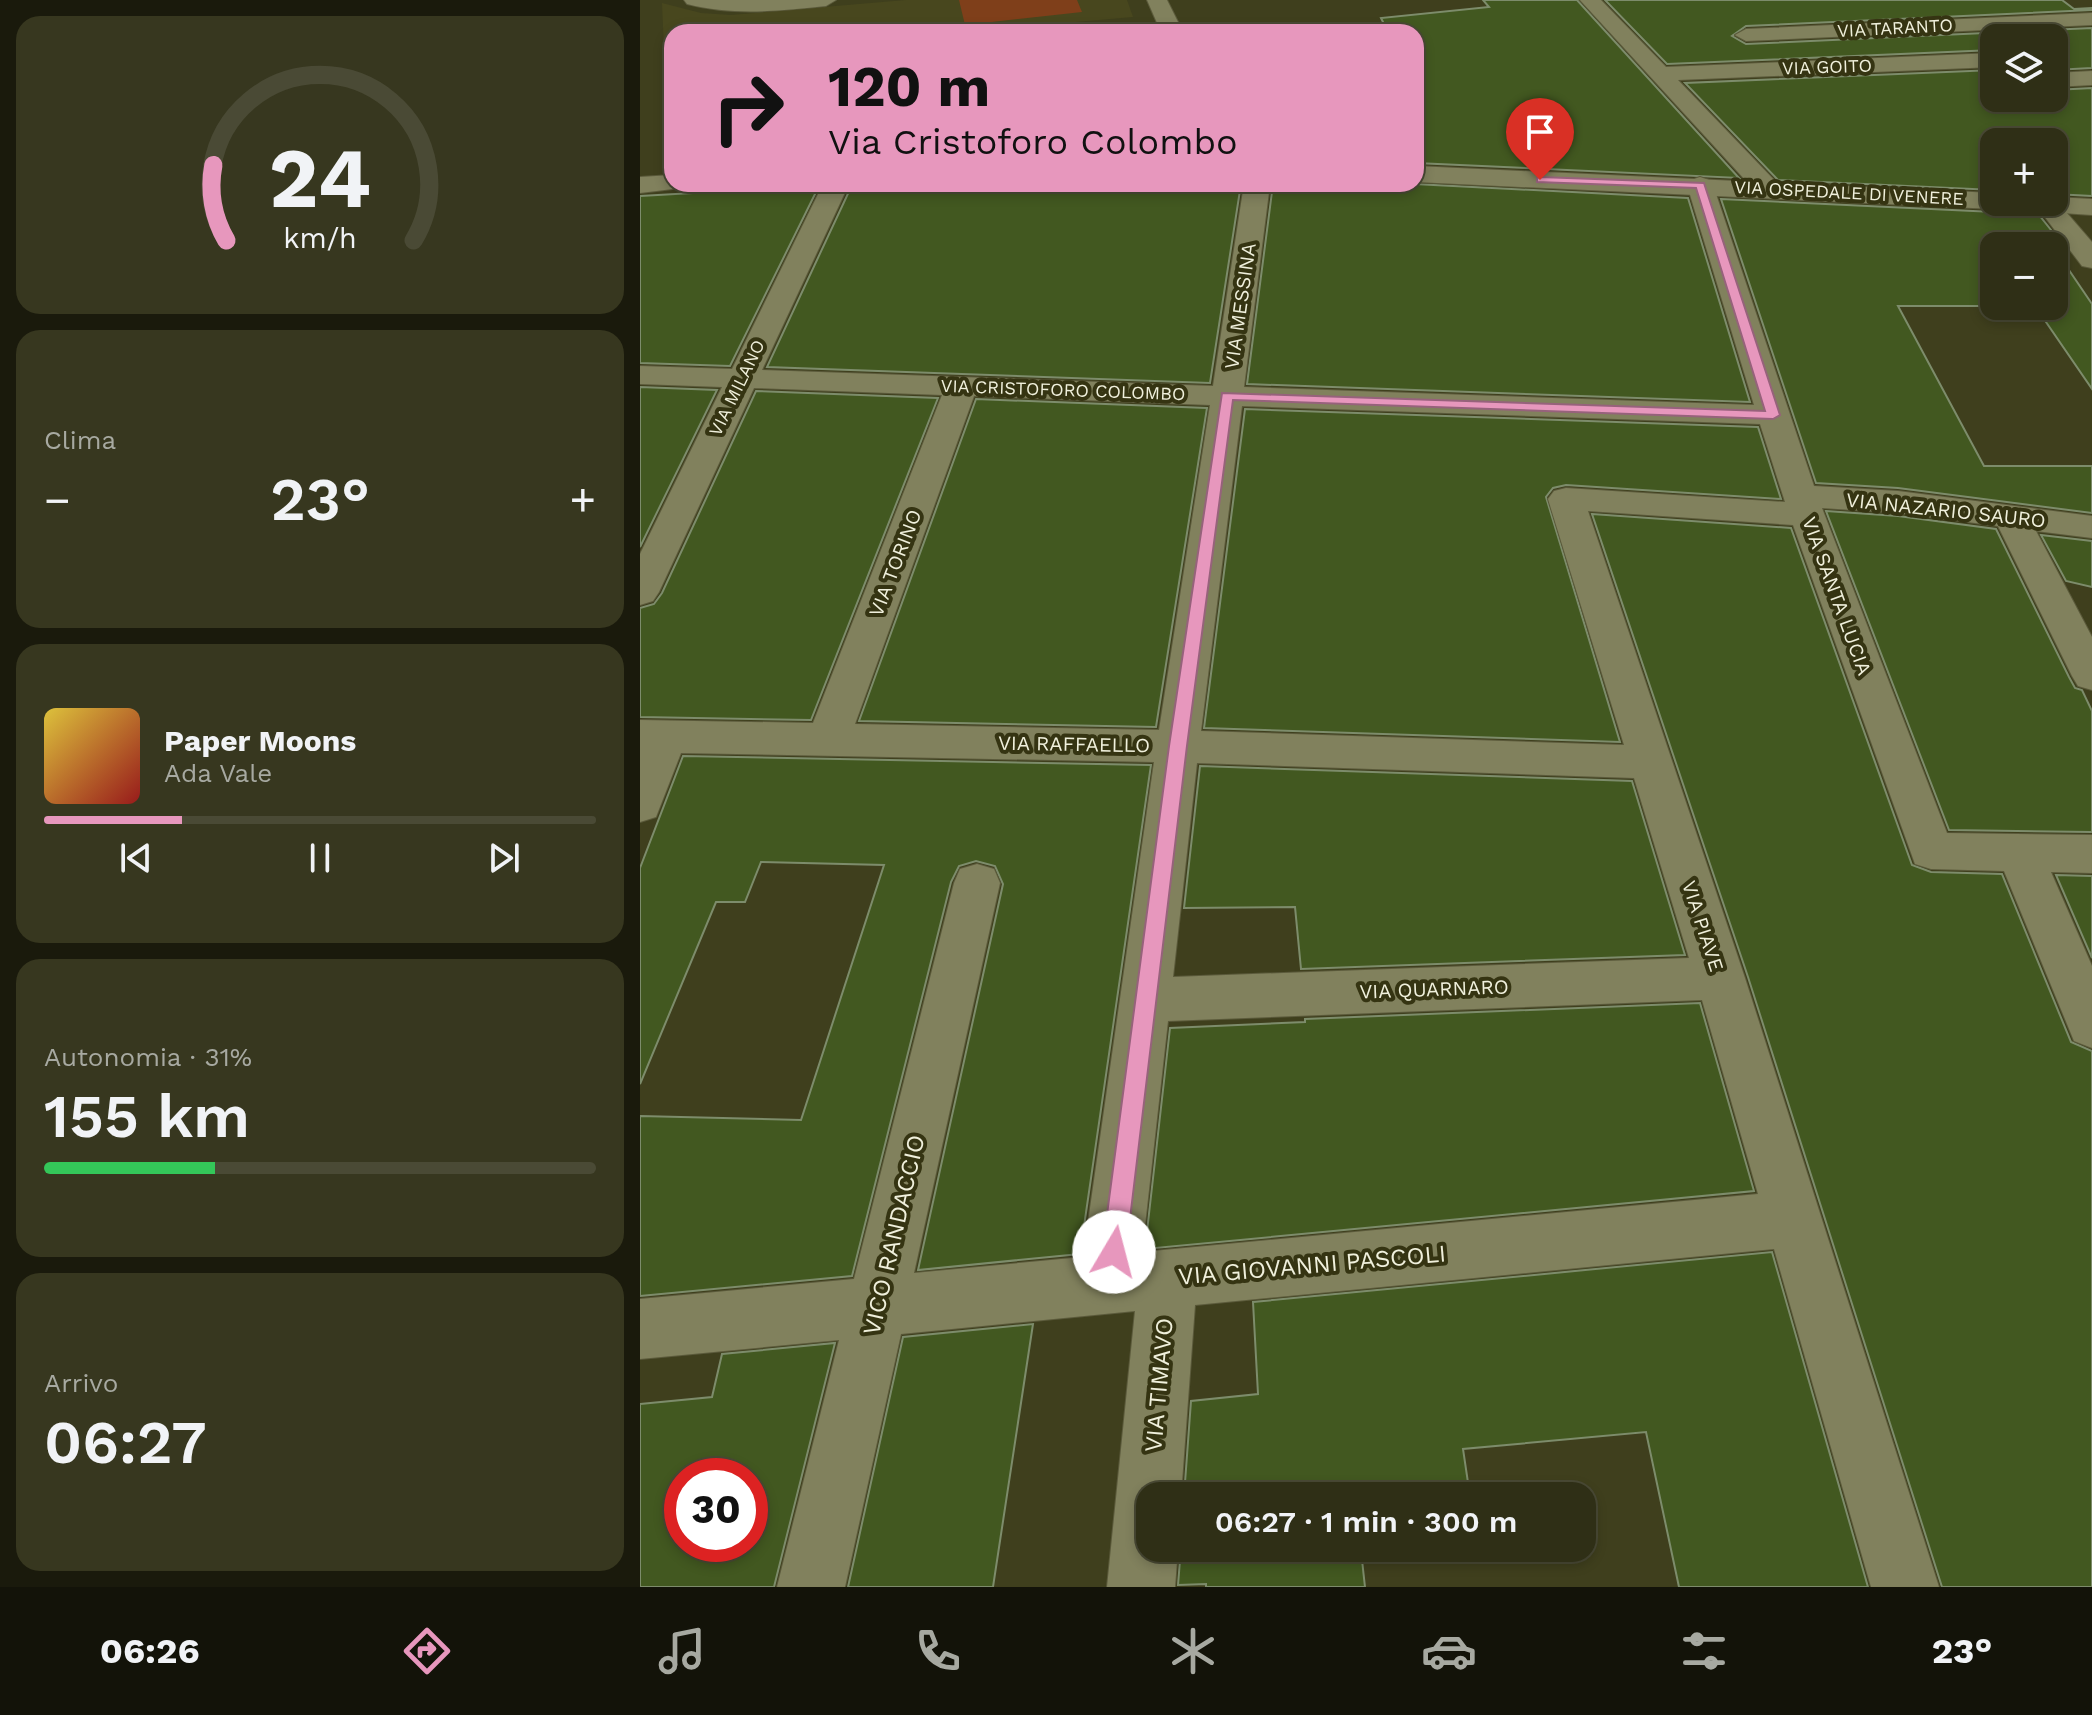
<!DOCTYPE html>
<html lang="it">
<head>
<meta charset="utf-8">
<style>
	:root { --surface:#2f2f16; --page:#37371f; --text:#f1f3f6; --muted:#a7a9a1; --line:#4a4a35; --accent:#e797bd }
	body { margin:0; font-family:"Work Sans",sans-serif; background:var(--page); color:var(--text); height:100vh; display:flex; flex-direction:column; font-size:30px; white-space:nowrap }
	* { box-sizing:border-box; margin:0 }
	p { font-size:26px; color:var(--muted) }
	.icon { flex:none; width:44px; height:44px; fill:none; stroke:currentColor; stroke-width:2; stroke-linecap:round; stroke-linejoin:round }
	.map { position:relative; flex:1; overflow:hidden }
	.drawer { display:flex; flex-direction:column; gap:16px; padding:16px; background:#1a1a0c; width:640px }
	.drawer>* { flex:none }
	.top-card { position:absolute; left:24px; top:24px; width:760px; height:168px; border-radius:24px; box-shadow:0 4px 12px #0003,0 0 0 2px var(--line); background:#e797bd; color:#111; overflow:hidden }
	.fabs { position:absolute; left:1340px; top:24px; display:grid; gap:16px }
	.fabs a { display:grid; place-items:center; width:88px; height:88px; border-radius:16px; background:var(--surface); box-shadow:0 4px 12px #0003,0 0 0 2px var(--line); font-size:40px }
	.speed { position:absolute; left:24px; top:1458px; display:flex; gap:16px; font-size:40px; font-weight:700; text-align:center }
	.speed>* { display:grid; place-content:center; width:104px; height:104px; border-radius:50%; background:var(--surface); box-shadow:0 4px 12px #0003,0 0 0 2px var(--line); line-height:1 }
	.speed .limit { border:12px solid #d22; background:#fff; color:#111 }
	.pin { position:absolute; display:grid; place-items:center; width:68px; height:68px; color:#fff; margin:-82px -34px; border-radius:50% 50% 50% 0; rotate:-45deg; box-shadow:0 0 8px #0007 }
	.pin .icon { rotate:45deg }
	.me { position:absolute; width:88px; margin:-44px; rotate:8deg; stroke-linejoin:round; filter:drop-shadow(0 0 6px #0008) }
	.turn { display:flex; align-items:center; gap:28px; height:168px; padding:0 32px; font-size:36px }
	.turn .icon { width:104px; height:104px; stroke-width:2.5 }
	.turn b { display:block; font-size:56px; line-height:68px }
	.big { font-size:60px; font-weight:600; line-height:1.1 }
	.drawer .card { flex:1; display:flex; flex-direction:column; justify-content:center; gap:12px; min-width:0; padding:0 28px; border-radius:24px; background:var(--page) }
	.drawer .dial { align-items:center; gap:0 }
	.dial svg { height:208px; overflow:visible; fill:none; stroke:var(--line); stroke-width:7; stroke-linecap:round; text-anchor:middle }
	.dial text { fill:var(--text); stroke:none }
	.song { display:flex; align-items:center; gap:24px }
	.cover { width:96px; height:96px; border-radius:12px; background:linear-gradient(135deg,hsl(50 70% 55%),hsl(0 70% 35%)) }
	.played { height:8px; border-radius:4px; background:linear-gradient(90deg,var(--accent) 25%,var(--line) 25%) }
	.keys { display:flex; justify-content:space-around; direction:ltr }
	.heat { display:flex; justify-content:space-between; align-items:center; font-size:44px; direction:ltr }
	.charge { height:12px; border-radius:6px; background:linear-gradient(90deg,#34c759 31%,var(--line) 0) }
	.trip { position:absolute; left:496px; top:1482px; width:460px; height:80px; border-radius:24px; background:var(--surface); box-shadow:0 4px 12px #0003,0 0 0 2px var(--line); font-weight:600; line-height:80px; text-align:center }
	.dock { display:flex; height:128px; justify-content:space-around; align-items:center; background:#131309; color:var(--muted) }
	.dock .icon { width:56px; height:56px }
	.dock .active { color:var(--accent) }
	.dock b { font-size:36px; color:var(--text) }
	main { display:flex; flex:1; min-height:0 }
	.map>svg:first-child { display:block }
</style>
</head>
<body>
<main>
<section class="drawer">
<div class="card dial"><svg viewBox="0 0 100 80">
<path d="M14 69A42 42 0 1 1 86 69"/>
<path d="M14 69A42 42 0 0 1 9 40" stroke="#e797bd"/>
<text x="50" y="56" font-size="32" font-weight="700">24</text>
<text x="50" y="72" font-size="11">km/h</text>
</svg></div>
<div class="card"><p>Clima</p>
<div class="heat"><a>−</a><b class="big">23°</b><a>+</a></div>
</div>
<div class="card">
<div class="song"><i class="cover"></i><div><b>Paper Moons</b><p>Ada Vale</p></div></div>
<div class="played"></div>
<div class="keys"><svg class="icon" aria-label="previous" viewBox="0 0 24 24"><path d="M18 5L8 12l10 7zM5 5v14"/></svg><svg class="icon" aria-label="pause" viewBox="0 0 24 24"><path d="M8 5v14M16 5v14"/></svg><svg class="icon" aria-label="next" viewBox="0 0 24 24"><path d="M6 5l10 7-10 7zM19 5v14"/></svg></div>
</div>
<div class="card"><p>Autonomia · 31%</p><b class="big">155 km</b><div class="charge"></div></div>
<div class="card"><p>Arrivo</p><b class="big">06:27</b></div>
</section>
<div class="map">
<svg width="1452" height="1587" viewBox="0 0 1452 1587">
	<rect width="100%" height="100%" fill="#3f3f1d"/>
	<path fill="#48471e" d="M266 0H487L493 17 320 32H32V126L25 74 22 3 61 13 91 15Z"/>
	<path fill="#7f3f1a" d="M319 0H437L442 12 325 25Z"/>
	<path fill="#425820" stroke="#7d8c6b" stroke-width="2" fill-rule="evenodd" d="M843 0H937L1099 178 776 163V32H748L741 18 849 7Z
		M965 0H1422L1434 9 1452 8V10L1106 26 1092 36 1106 44 1452 28V68L1414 70V38H1354V50L1027 64Z
		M1354 70V98H1414V90L1452 88V196L1414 194V142H1354V190L1138 180 1045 83Z
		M231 184H601L570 383 127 367 212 185Z
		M633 184H774L1048 198 1110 402 607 384Z
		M179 186 90 366 0 363V196Z
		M1081 199 1354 212 1365 208 1376 213 1399 215 1423 245 1354 246V306H1258L1344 466H1452V513L1258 488 1176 483Z
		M1414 248 1452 304V389L1395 306H1414Z
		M0 387 77 390 0 547Z
		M116 391 298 398 171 720 0 717V608L14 604 22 593Z
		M336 399 567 408 516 727 219 721Z
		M605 409 1118 427 1141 499 926 485 913 488 906 497 980 742 564 728Z
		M1186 511 1258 516 1356 529 1429 677 1435 688 1442 690 1452 711V832L1309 830Z
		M952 514 1151 528 1272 865 1291 872 1362 874 1431 1042 1452 1051V1587H1302L1108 977Z
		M1401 535 1452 541V587L1426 581Z
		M43 756 511 765 440 1254 278 1270 363 884 355 866 336 861 319 866 311 882 212 1276 0 1296V1116L161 1120 244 865 121 862 105 902H76L0 1084V868Z
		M560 766 992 781 1045 955 661 969 655 907 544 908Z
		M1416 875 1452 876V958Z
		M1060 1003 1114 1191 505 1249 530 1028 665 1022V1019Z
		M1132 1252 1228 1587H1039L1006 1432 823 1449 830 1496H544L551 1401 618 1394 613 1302Z
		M393 1324 353 1587H208L263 1337Z
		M195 1343 134 1587H0V1404L72 1397 82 1354ZM42 1476H110V1544H42Z
		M541 1548H739V1558L722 1560 725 1587H566V1584L538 1585Z"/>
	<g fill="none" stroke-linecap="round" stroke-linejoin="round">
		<defs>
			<path id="minor" d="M44 0H196L186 6C138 11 94 16 47 4Z
				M507 0H527L543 32H521Z
				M940 0H961L1026 67 1354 53V67L1038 80 1137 183 1141 189 1137 195H1119Z
				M1452 13V25L1106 41 1095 35 1106 29Z
				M1452 71V85L1414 87V73Z
				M1060 177 1069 180 1073 185 1174 486 1258 491 1452 516V538L1396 531 1452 637V690L1438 686 1432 676 1358 526 1258 513 1182 508 1307 833 1452 835V873L1411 872 1452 966V1048L1434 1041 1364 871 1291 869 1275 864 1153 525 948 511 1105 978 1299 1587H1231L1134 1249 555 1305 541 1496H510V1548H538L535 1587H467L495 1311 261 1334 205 1587H137L199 1340 0 1359V1299L214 1279 314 883 320 869 337 864 354 869 360 883 274 1273 443 1257 514 762 41 753 16 817 0 822V720L173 723 302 395 114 388 19 592 13 601 0 605V554L82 387 0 384V366L92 369 183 184H209L122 370 573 386 604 184H630L604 387 1114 405 1047 185 1051 180ZM334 396 570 405 519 730 215 724ZM602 406 1120 424 1145 502 926 488 914 491 908 499 984 745 561 731ZM557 763 994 778 1049 958 533 977ZM1062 1000 1118 1194 502 1252 528 1021Z
				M1414 198 1452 242V268L1442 266 1395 204 1414 202Z"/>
			<path id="tertiary" d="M776 166 1354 193V202H1414V197L1452 199V215L1376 210 1365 205 1354 209 776 182Z
				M32 175V184H44L41 188 0 193V177Z"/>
		</defs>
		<use href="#minor" stroke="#5b5a3b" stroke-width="2"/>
		<use href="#tertiary" stroke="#5b5a3b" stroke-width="2"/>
		<use href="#minor" fill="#81815d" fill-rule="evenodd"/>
		<use href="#tertiary" fill="#81815d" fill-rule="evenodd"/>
	</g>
	<path fill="#e797bd" stroke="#96627b" stroke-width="2" d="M900 177 1064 183 1140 415 1133 419 593 400 547 746 486 1252 482 1261 474 1264 465 1261 462 1252 529 746 582 393 1125 411 1056 188 897 182V178Z"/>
	<g text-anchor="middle" stroke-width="8" stroke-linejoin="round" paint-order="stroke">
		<g font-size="18" fill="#f0f0dc" stroke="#353412">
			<text transform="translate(1255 28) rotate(-3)" y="6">VIA TARANTO</text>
			<text transform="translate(1187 67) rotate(-2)" y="6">VIA GOITO</text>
			<text transform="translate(1209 193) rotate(3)" y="6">VIA OSPEDALE DI VENERE</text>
			<text transform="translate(97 388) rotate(-64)" y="6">VIA MILANO</text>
			<text transform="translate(423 390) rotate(2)" y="6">VIA CRISTOFORO COLOMBO</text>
		</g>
		<g font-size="20" fill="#f0f0dc" stroke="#353412">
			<text transform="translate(600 306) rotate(-82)" y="7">VIA MESSINA</text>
			<text transform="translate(1306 510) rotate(6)" y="7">VIA NAZARIO SAURO</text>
			<text transform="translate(255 563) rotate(-69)" y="7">VIA TORINO</text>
			<text transform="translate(1197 596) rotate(70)" y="7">VIA SANTA LUCIA</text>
			<text transform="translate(434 744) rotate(1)" y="7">VIA RAFFAELLO</text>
			<text transform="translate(1063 926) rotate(72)" y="7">VIA PIAVE</text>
			<text transform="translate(794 989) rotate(-2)" y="7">VIA QUARNARO</text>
		</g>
		<g font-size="24" fill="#f0f0dc" stroke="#353412">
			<text transform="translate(254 1235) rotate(-77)" y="8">VICO RANDACCIO</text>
			<text transform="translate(672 1265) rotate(-5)" y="8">VIA GIOVANNI PASCOLI</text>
			<text transform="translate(519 1385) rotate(-85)" y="8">VIA TIMAVO</text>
		</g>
	</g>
</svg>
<div class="fabs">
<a><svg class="icon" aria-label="layers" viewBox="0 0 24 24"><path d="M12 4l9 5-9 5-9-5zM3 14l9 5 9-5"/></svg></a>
<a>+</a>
<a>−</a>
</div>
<div class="speed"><div class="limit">30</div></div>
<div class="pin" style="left:900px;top:180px;background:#d93025"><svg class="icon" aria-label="arrive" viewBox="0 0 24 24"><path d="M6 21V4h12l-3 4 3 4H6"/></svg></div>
<svg class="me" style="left:474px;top:1252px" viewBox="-20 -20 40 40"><circle r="19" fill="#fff"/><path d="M0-13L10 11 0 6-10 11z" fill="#e797bd"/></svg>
<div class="trip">06:27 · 1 min · 300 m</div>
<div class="top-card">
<div class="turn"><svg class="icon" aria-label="right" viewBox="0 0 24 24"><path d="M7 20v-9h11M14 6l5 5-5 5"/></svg><div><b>120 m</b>Via Cristoforo Colombo</div></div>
</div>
</div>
</main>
<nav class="dock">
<b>06:26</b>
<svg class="icon active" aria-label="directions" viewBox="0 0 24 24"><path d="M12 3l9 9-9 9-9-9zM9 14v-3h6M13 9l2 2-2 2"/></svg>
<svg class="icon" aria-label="music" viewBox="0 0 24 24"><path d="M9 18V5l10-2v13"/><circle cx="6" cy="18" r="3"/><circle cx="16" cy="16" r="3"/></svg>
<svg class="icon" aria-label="phone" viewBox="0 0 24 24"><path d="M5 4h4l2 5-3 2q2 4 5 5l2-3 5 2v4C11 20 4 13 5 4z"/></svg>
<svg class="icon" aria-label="climate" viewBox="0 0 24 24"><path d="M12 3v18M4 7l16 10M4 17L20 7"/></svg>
<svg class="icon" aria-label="car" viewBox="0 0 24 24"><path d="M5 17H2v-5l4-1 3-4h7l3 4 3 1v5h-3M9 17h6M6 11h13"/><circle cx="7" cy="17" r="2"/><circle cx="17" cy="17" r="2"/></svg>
<svg class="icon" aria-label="filters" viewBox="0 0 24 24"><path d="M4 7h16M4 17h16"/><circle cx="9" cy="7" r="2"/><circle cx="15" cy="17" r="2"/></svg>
<b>23°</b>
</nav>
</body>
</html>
